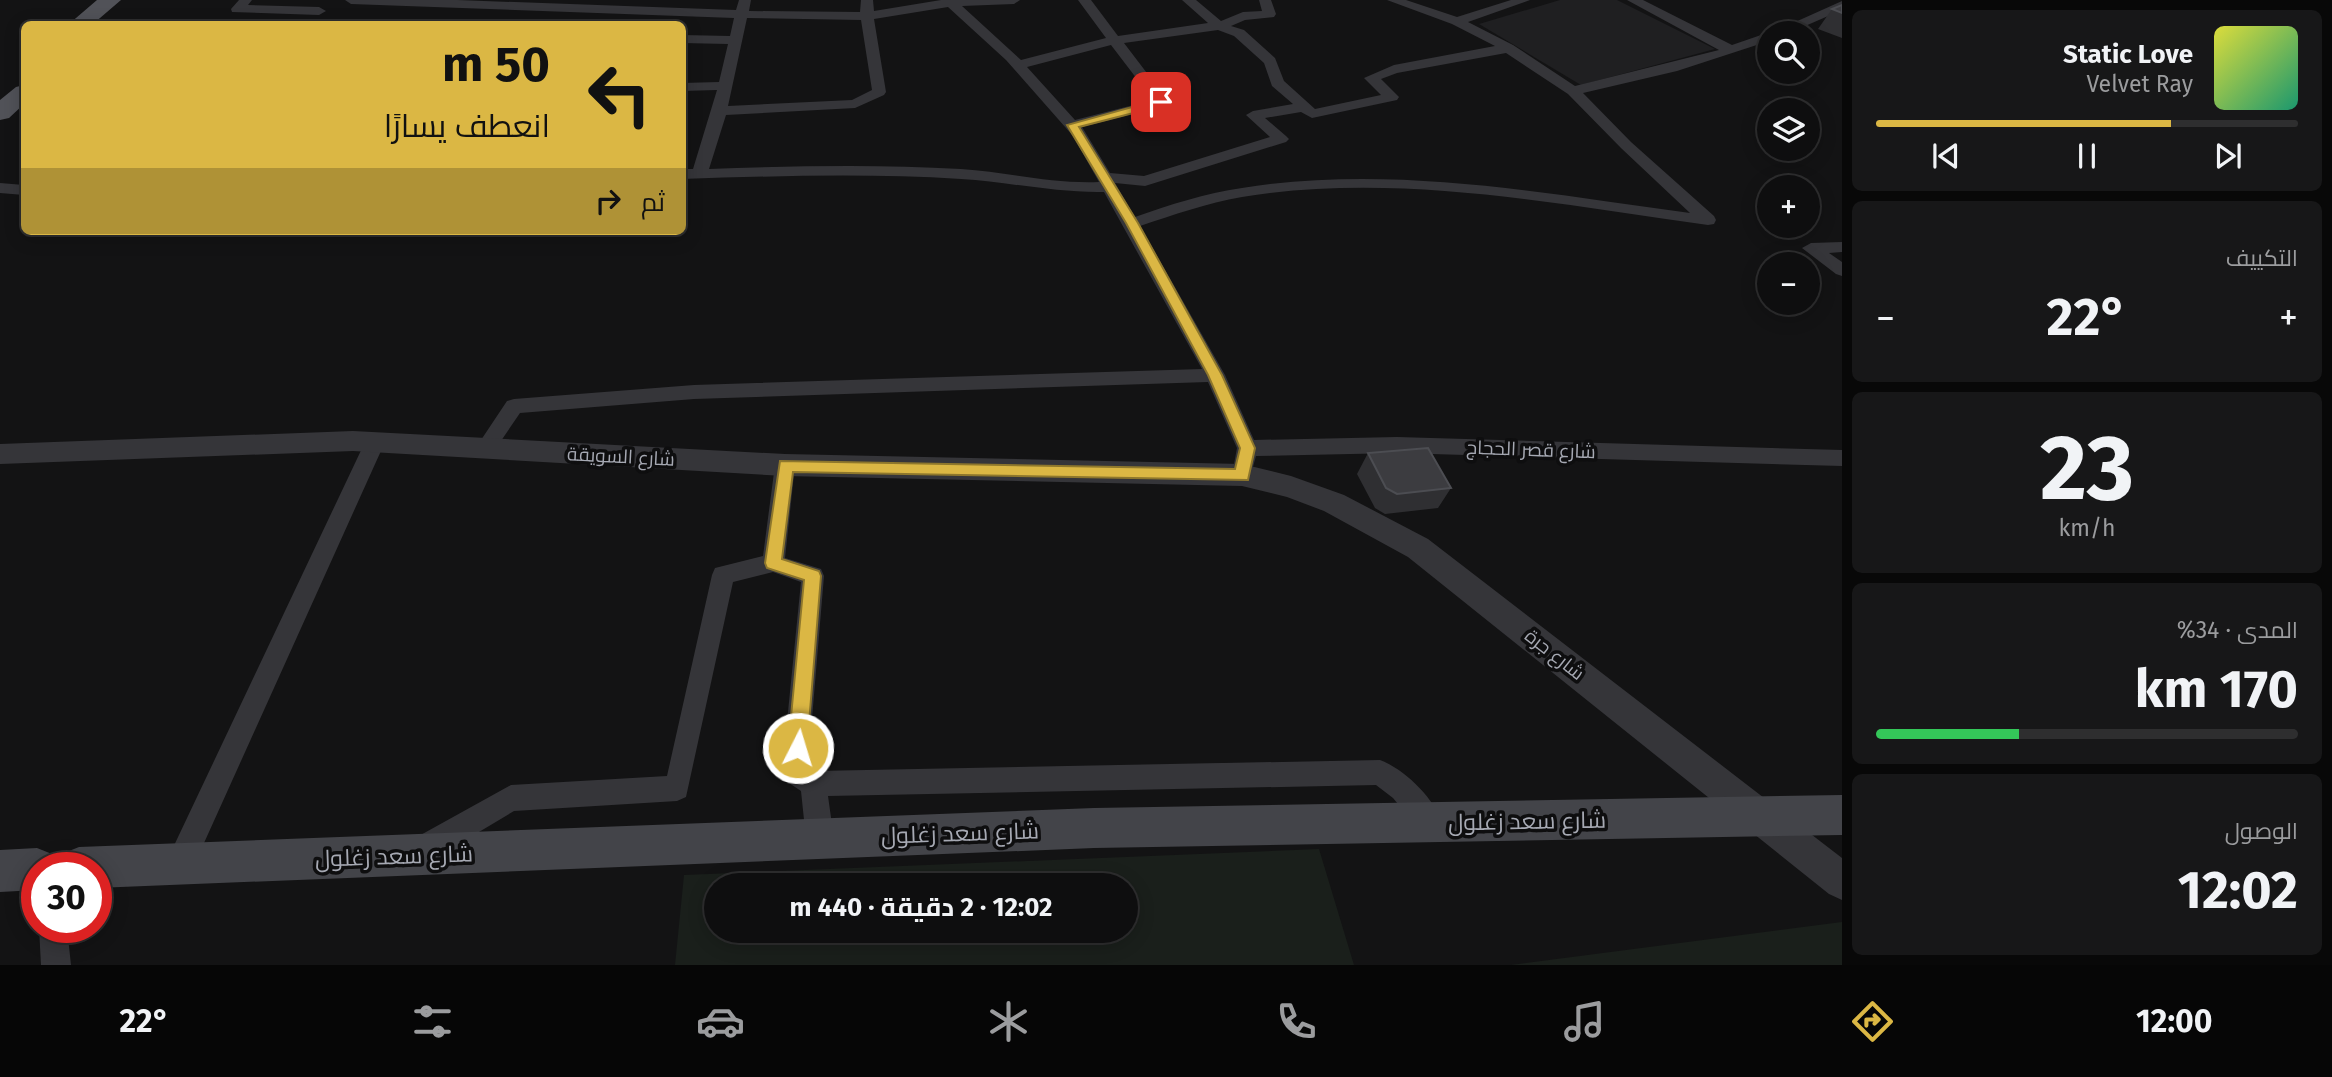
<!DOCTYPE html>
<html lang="ar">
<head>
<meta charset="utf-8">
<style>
	:root { --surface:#0e0e0f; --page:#171718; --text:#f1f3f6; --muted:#9b9c9e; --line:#2e2e2f; --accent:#dbb744 }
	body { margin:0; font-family:"Fira Sans",Cairo,sans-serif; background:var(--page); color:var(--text); direction:rtl; height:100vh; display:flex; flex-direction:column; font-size:26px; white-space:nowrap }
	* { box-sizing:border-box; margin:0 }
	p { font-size:23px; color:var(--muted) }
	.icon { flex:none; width:38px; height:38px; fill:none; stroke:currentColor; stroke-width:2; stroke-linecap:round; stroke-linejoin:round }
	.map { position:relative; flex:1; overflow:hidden; direction:ltr }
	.drawer { display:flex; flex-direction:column; gap:10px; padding:10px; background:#080808; width:490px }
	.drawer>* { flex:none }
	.top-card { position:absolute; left:21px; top:21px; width:665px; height:214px; border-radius:10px; box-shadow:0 4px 18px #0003,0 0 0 2px var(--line); direction:rtl; background:#dbb744; color:#111; overflow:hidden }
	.buttons { position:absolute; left:1757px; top:21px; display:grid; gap:14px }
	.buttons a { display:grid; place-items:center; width:63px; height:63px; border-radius:50%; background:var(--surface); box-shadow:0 4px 18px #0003,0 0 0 2px var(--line); font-size:35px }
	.speed { position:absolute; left:21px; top:852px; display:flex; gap:14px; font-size:35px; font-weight:700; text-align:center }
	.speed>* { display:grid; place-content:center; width:91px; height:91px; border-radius:50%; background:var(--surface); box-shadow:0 4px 18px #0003,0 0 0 2px var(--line); line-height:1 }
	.speed .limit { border:10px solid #d22; background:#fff; color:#111 }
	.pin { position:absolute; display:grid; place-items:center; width:60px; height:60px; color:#fff; margin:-30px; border-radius:14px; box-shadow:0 4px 10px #0006 }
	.me { position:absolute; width:77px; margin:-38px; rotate:5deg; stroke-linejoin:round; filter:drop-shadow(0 0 5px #0008) }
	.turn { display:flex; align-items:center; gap:24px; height:147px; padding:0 21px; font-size:32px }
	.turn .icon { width:91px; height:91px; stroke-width:2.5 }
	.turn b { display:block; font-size:49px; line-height:60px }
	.then { display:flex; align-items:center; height:66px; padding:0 21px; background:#0003; gap:14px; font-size:26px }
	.big { font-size:52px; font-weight:700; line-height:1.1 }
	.drawer .widget { flex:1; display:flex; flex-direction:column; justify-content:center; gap:10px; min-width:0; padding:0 24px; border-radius:10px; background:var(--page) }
	.drawer .dial { align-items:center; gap:0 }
	.dial b { font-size:91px; line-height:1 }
	.song { display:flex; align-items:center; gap:21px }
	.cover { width:84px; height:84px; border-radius:10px; background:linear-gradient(135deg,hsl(60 70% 55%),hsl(160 70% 35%)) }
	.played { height:7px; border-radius:4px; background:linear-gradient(90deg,var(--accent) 70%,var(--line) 70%) }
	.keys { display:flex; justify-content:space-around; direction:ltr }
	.heat { display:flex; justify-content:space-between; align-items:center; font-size:38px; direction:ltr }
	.charge { height:10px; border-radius:5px; background:linear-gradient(90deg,#34c759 34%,var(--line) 0) }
	.trip { position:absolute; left:704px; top:873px; width:434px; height:70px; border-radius:35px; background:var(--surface); box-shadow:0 4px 18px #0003,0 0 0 2px var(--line); font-weight:700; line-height:70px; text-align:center; direction:rtl }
	.tab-bar { display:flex; height:112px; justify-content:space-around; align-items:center; background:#060606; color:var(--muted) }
	.tab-bar .icon { width:49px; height:49px }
	.tab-bar .current { color:var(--accent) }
	.tab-bar b { font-size:32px; color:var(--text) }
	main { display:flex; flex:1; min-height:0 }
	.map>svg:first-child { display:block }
</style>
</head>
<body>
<main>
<section class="drawer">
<div class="widget">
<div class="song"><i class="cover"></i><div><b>Static Love</b><p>Velvet Ray</p></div></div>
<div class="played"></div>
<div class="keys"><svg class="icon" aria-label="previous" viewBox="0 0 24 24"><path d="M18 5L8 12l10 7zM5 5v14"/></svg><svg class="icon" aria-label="pause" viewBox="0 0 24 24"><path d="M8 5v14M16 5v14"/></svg><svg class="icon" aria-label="next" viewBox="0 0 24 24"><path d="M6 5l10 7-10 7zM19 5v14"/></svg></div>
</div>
<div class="widget"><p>التكييف</p>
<div class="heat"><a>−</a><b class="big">22°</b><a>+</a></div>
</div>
<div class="widget dial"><b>23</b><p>km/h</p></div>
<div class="widget"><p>المدى · 34%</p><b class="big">170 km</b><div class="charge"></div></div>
<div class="widget"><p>الوصول</p><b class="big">12:02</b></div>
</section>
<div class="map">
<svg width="1842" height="965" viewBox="0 0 1842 965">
	<rect width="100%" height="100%" fill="#131314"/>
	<path fill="#1f1f21" d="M1560 0H1617L1715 49 1581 85 1479 24Z"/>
	<path fill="#1a1f1b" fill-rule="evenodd" d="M1319 849 1354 965H675L684 875ZM716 886H1125V931H716Z
		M1842 922V965H1511Z"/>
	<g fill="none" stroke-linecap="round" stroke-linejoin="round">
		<path fill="#353539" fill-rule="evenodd" d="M239 0H252L248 5 319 7 326 11 319 15 232 12 231 9Z
			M345 0H457L736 10 739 0H751L749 11 860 12 861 0H873L874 11 941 0H1020L1014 4 962 6 1021 60 1106 38 1078 0H1091L1118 36 1208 23 1182 0H1196L1221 21 1243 12 1262 11 1259 0H1271L1276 14 1274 17 1245 20 1231 26 1244 30 1275 58 1284 81 1315 109 1381 95 1364 78 1394 65 1495 46 1452 24 1387 0H1406L1457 17 1511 0H1530L1468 22 1513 45 1575 86 1719 50 1627 0H1643L1732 45 1764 34 1770 33 1769 41 1677 71 1583 93 1631 142 1714 216 1716 220 1714 224 1708 225C1555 204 1397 172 1242 197 1207 203 1173 215 1140 226L1225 375 1254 440 1397 437 1842 450V466L1397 453 1256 456 1249 481 1242 483 1235 481 1232 475 1237 448 1208 382 694 399 520 413 492 454 485 457 478 454 475 449 507 401 514 399 694 385 1202 369 1104 192C1056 193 1009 182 961 179 868 173 775 176 682 179V169H693L717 90 682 91V83L719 82 728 44 682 43V35L730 36 734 18 351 4ZM948 7 1006 60 1073 136 1099 182C1052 184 1007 172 961 169 876 164 793 166 709 169L726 115 855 108 884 95 886 92 874 19ZM747 18 861 20 872 90 852 100 728 106ZM1218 30 1234 36 1264 63 1272 86 1293 104 1253 111 1246 115 1270 137 1144 176 1110 173 1082 127 1167 105 1169 102 1124 43ZM1111 45 1153 100 1075 120 1027 67ZM1506 53 1568 94 1621 148 1690 213C1542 193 1391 164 1242 188 1205 193 1170 205 1135 217L1115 183 1145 186 1286 142 1289 139 1286 136 1265 118 1301 112 1312 118 1397 100 1399 97 1381 79 1397 73Z
			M1842 1V10L1789 33H1771Z
			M0 183 24 185V195L0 193Z
			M1842 242V252L1829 253 1842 262V276L1836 274 1802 248 1811 243Z
			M375 434 382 437 385 442 190 874 180 878 170 874 166 864 170 854 365 442 368 437Z
			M785 457 792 459 795 465 785 558 821 569 824 576 808 766 816 771 1380 760C1406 770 1433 798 1443 823L1439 832 1430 836 1421 832 1393 798 1376 785 828 796 834 839 830 849 820 853 810 849 806 839 801 791 786 781 782 772 801 582 773 572 733 582 686 797 677 801 514 811 437 857 427 861 417 857 413 847 417 837 511 785 667 776 712 575 715 568 763 556 775 465 778 459Z
			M39 928H67L71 965H41Z"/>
		<path fill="#353539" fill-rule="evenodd" d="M353 431 785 454 1242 464 1291 476 1344 495 1428 539 1842 858V900L1829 894 1408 557 1324 511 1287 497 1242 486 785 476 353 451 0 464V444Z"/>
		<path fill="#434449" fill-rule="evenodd" d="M1842 795V835L1094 848 96 888V868H58L64 853 79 847 1094 808Z
			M37 848 52 854 57 868H37V890L0 892V850Z"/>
		<path fill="#515258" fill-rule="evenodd" d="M97 0H121L93 24H69Z
			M24 85V104L9 118 0 120V100L16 87Z"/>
	</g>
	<path fill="#2f2f32" d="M1842 5V38L1818 29 1832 9Z
		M1368 453 1451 488 1438 508 1385 514 1375 508 1357 474Z"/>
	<path fill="#3c3c40" stroke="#4c4d52" stroke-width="2" d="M1842 5V13L1832 9Z
		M1428 448 1451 488 1397 494 1386 488 1368 453Z"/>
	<path fill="#dbb744" stroke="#8e772c" stroke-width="2" d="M1161 99 1167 102 1165 105 1079 127 1138 223 1222 375 1255 448 1248 480 793 472 782 559 819 571 821 576 807 748 804 754 798 757 791 754 788 748 804 580 767 568 765 563 780 461 1235 469 1240 448 1208 375 1126 223 1067 125Z"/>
	<g text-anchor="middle" stroke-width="7" stroke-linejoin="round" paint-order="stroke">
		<g font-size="19" fill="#a6a9b3" stroke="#0e0e0f">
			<text transform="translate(1531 449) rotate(2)" y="7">شارع قصر الحجاج</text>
			<text transform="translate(621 456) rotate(3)" y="7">شارع السويقة</text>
			<text transform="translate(1555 654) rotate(38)" y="7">شارع جرة</text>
		</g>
		<g font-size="23" fill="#a6a9b3" stroke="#0e0e0f">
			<text transform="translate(1527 821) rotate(-1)" y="8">شارع سعد زغلول</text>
			<text transform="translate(960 833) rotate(-2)" y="8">شارع سعد زغلول</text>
			<text transform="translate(394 856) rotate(-2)" y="8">شارع سعد زغلول</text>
		</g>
	</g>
</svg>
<div class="buttons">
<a><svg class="icon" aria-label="search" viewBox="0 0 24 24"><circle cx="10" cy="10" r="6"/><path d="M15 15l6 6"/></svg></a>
<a><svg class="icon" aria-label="layers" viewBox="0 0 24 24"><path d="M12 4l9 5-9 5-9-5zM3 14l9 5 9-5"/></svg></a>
<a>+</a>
<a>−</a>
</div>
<div class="speed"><div class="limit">30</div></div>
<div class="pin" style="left:1161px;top:102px;background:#d93025"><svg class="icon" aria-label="arrive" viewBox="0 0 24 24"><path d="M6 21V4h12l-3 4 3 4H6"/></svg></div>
<svg class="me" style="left:798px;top:748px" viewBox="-20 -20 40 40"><circle r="17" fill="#dbb744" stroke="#fff" stroke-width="3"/><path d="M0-11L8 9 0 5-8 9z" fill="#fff"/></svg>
<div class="trip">12:02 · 2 دقيقة · 440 m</div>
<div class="top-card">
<div class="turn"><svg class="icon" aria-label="left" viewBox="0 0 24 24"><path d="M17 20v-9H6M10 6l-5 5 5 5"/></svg><div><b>50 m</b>انعطف يسارًا</div></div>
<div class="then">ثم<svg class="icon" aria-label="right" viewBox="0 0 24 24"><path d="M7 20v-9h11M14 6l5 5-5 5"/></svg></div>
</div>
</div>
</main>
<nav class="tab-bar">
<b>12:00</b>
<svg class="icon current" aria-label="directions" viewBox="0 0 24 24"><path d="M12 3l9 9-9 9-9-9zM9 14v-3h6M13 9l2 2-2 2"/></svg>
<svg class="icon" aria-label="music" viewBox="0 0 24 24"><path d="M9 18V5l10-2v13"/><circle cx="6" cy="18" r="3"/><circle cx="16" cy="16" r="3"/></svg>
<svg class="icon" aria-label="phone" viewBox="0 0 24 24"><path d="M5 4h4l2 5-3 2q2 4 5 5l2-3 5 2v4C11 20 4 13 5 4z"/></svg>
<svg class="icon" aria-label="climate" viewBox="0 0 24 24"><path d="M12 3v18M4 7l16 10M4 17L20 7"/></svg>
<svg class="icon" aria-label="car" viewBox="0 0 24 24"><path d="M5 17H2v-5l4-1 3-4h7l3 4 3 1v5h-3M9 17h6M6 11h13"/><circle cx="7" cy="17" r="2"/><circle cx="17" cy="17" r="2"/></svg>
<svg class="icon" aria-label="filters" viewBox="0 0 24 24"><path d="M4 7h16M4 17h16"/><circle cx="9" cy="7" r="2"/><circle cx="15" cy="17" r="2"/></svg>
<b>22°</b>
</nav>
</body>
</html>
